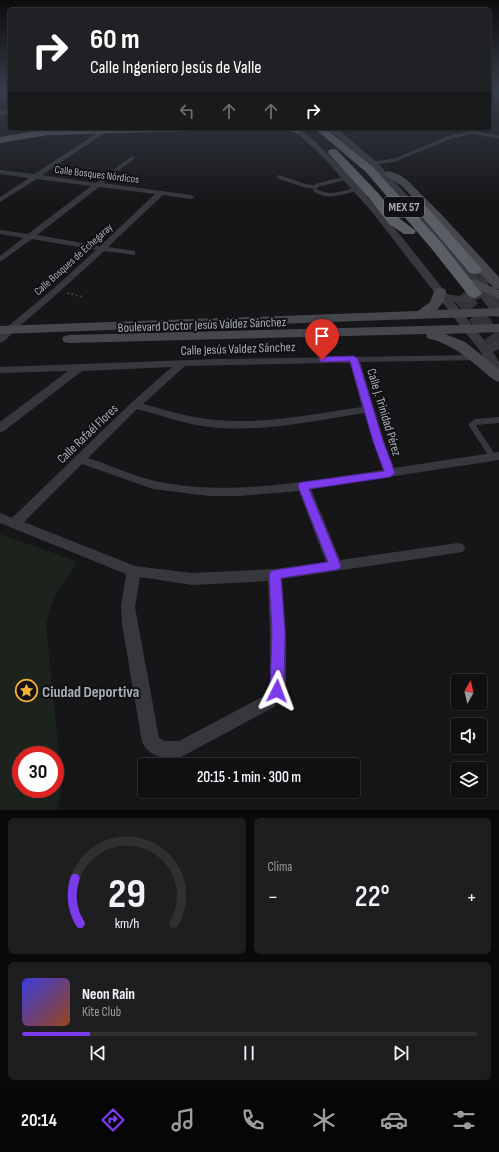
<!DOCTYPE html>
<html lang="es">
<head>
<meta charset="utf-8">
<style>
	:root { --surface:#101012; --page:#1e1e20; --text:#f1f3f6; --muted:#9c9d9f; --line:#303032; --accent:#7c3aed }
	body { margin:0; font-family:"Sofia Sans Condensed",sans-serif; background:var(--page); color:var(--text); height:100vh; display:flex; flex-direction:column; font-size:15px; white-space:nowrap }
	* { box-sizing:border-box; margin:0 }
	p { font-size:13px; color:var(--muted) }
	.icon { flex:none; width:22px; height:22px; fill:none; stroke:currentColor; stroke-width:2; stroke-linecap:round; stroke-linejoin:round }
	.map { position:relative; height:810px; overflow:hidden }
	.side { display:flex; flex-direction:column; gap:8px; padding:8px; background:#09090a; flex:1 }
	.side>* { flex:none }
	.banner { position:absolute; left:8px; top:8px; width:483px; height:122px; border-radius:4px; box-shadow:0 1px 3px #0004,0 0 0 1px var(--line); background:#202124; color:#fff; overflow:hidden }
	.needle { width:26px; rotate:8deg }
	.buttons { position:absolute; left:451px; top:674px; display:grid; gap:8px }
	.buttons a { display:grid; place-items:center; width:36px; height:36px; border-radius:4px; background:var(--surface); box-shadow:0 1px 3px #0004,0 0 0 1px var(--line); font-size:20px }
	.speed { position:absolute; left:12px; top:746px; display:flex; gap:8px; font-size:20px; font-weight:700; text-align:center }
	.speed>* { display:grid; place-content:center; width:52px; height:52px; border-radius:50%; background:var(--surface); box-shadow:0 1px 3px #0004,0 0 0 1px var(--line); line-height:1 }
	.speed .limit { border:6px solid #d22; background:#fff; color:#111 }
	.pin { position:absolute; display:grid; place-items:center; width:34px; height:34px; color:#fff; margin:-41px -17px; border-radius:50% 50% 50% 0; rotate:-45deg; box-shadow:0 0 4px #0007 }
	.pin .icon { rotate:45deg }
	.me { position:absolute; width:44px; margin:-22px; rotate:3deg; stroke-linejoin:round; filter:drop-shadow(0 0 3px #0008) }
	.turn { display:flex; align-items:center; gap:14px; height:84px; padding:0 16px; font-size:18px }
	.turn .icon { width:52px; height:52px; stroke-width:2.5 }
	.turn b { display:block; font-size:28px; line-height:34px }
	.lanes { display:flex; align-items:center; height:38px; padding:0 16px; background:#0003; justify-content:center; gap:20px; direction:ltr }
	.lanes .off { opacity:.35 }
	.big { font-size:30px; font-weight:600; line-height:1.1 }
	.side .card { flex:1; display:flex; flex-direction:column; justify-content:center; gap:6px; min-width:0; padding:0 14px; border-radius:6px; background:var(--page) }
	.side .dial { align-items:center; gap:0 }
	.dial svg { height:104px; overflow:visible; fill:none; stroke:var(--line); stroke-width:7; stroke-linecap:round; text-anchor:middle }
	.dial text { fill:var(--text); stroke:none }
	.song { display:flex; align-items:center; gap:12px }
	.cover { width:48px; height:48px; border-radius:6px; background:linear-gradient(135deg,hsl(240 70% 55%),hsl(20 70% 35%)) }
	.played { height:4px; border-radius:2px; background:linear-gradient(90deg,var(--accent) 15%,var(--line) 15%) }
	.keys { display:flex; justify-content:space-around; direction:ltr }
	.heat { display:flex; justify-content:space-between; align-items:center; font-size:22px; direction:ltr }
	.side .tiles { flex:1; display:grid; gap:8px; grid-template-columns:1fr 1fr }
	.card:last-child { grid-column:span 2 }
	.trip { position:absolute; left:138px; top:758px; width:222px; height:40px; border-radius:4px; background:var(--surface); box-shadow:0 1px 3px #0004,0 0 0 1px var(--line); font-weight:600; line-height:40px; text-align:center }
	.tabs { display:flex; height:64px; justify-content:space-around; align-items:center; background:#060607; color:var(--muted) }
	.tabs .icon { width:28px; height:28px }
	.tabs .current { color:var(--accent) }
	.tabs b { font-size:18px; color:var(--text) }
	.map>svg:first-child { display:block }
</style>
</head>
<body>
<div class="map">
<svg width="499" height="810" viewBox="0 0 499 810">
	<rect width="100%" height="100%" fill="#161618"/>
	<path fill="#1c231d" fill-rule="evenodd" d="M0 534 76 561C72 573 66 577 60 587 52 599 49 612 46 626L62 784 57 810H0ZM21 755H55V789H21Z"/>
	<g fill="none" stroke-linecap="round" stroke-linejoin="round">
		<path stroke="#333438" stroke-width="13" stroke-dasharray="13 6" stroke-linecap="butt" d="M475 270 477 273"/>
		<path stroke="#333438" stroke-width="17" stroke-dasharray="17 8" stroke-linecap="butt" d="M476 272 499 307
			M461 295 499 345"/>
		<path stroke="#3d3f44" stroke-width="2" stroke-dasharray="2 2.5" stroke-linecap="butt" d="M67 293 83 297"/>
		<path stroke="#37383d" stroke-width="3" d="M489 108 499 96
			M31 128 34 129
			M472 132 499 137
			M374 163 395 160 448 138 472 132 479 128"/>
		<path stroke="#37383d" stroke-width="3.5" d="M279 177 306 186 315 187
			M346 178 318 185 315 187V190C328 199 342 193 356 189"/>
		<path stroke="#37383d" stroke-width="6" d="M493 457 472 425 476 422 499 420"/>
		<path fill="#37383d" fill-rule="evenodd" d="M0 92 10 96V100L0 96Z
			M10 109V113L0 115V111Z
			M105 128H112L42 175 96 183 132 156 135 158 134 159 103 183 191 195 195 197 191 199 163 195 108 247 135 251V255L104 251C75 278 46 304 16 329 11 333 7 341 0 343V334L6 328 53 289 96 250 32 239 0 262V256L23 238 0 234V230L28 234 91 186 37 179 0 202V197L29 178 0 174V170L34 174ZM99 187 155 194 100 246 37 235Z
			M477 355 481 356 482 358 481 360 360 362 384 441 394 468 499 452V460L311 489 340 560 458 543 463 544 465 548 463 552 282 579 286 633V683L281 699 274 707 181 757C166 760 149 757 142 742L122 624 121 607 126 574 0 523V513L12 518 131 403 172 367 82 371 4 431 0 432V422L68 371 0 373V367L219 359ZM329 363H350L362 407C311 414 260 426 208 419 186 417 164 409 143 404L185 366ZM137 409C161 415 184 424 209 427 261 433 313 421 364 413L383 470C308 481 230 497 155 481 132 476 110 465 88 458ZM82 464 153 489 209 496H238L299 491 326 562 275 569 192 573 135 566 24 522ZM140 577 192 585 268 581 270 633V683L269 690 262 697 179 741H165L159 738 135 607Z"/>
		<path fill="#37383d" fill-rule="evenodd" d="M292 128H300C356 177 401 236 447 294 457 296 467 298 475 290L433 237 372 167 327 128H336L378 163 441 233 499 305V317L495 316 481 298 468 302H454L488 345 499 341V349L493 352 499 362V377L494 376 480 351 372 212 323 157Z"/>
		<path fill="#45474d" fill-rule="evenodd" d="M389 171 400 175 407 180 441 214 499 277V289L494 288 403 187C397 182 389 179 384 174L386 172Z
			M474 279 499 290V299L470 286 468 283 470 280Z
			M440 288 445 289 446 292 444 301 437 310 499 308V316L0 334V326L418 311 430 302 435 289Z
			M499 324V332L445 334 465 342 499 369V382L494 380C472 362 456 345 427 338L426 334 69 343 64 342 62 339 64 336 69 335Z"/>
		<path fill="#53555c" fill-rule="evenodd" d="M89 128H201L196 131 48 135 0 143V137L48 129Z
			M284 128H298L303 131 298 134 286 130Z"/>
		<path fill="#5b5e65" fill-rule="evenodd" d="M314 128H325L374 168 441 242 479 290 482 293 479 296 474 298 469 296 431 248 366 172Z
			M333 149 337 150 378 193 399 218 416 231 414 234H404L389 224 370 199 329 154 328 152 329 150Z
			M421 204 425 205 480 267 482 270 480 273 475 274 470 273 417 211 415 208 417 205Z"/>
	</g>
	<linearGradient id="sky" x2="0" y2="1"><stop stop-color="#0c0c0d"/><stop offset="0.44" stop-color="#363c48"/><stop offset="1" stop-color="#363c48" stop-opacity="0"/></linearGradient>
	<rect width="499" height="202" fill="url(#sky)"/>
	<path fill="#7c3aed" stroke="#51269a" d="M354 356 358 359 383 441 395 473 390 477 309 489 341 566 339 569 335 570 281 578 285 633 284 691 282 695 277 697 272 695 270 691 272 633 269 575 271 571 275 570 328 562 298 486 299 483 303 482 384 471 373 441 350 361 322 362 318 360 322 357Z"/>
	<defs>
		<symbol id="sight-ring" viewBox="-11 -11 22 22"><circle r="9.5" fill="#111113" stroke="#f2b134" stroke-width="1.5"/><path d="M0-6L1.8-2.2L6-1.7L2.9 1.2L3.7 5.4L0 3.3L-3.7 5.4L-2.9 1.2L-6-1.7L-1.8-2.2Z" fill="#f2b134"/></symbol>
	</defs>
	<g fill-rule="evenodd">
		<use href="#sight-ring" x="14" y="678" width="25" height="25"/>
	</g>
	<g text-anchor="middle" stroke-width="4" stroke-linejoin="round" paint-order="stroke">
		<g font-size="11" fill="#a8adb8" stroke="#111113">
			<text transform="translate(97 174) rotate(7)" y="4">Calle Bosques Nórdicos</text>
			<text transform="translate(73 259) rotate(-42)" y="4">Calle Bosques de Echegaray</text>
		</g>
		<rect fill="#111113" stroke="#7b7e86" stroke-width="1" x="384" y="197" width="40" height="20" rx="3"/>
		<g font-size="12" font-weight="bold" fill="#a8adb8">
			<text x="404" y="211">MEX 57</text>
		</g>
		<g font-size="13" fill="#a8adb8" stroke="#111113">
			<text transform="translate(202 324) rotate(-2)" y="5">Boulevard Doctor Jesús Valdez Sánchez</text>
			<text transform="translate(238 348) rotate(-2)" y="5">Calle Jesús Valdez Sánchez</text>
			<text transform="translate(385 412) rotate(73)" y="5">Calle J. Trinidad Pérez</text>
			<text transform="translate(87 433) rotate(-44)" y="5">Calle Rafaél Flores</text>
		</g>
		<g font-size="16" font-weight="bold" fill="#a8adb8" stroke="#111113" text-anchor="start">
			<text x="42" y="697">Ciudad Deportiva</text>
		</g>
	</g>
</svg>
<div class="buttons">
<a><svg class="needle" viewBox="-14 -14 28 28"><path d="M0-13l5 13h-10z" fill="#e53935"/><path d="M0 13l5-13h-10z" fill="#9c9d9f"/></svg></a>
<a><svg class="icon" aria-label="sound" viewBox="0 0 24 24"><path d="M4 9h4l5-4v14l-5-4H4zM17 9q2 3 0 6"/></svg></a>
<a><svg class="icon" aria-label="layers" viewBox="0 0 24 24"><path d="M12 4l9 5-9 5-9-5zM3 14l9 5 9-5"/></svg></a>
</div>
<div class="speed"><div class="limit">30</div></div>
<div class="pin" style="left:322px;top:360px;background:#d93025"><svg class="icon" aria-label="arrive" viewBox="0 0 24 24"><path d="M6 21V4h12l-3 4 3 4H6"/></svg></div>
<svg class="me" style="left:277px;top:691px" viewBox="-20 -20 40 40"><path d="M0-17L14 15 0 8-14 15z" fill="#7c3aed" stroke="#fff" stroke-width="4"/></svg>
<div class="trip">20:15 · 1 min · 300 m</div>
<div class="banner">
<div class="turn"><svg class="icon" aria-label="right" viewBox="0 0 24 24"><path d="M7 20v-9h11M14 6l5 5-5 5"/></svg><div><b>60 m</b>Calle Ingeniero Jesús de Valle</div></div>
<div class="lanes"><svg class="icon off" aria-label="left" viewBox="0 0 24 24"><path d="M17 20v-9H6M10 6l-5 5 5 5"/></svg><svg class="icon off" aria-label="ahead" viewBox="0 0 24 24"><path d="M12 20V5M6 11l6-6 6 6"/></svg><svg class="icon off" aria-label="ahead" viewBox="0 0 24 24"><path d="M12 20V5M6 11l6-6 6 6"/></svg><svg class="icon" aria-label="right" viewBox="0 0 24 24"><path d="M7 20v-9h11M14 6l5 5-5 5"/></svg></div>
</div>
</div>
<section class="side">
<div class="tiles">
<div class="card dial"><svg viewBox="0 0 100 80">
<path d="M14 69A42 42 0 1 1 86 69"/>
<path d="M14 69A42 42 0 0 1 10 34" stroke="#7c3aed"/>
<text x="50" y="56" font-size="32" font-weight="700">29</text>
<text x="50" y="72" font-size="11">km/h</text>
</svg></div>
<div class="card"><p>Clima</p>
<div class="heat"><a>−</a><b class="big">22°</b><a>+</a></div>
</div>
<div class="card">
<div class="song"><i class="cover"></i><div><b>Neon Rain</b><p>Kite Club</p></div></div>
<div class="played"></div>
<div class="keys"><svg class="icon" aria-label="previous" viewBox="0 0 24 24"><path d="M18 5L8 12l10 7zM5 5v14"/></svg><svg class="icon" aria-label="pause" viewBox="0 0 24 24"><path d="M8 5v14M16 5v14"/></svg><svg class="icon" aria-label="next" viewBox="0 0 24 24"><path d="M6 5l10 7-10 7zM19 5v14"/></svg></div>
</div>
</div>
</section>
<nav class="tabs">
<b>20:14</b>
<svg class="icon current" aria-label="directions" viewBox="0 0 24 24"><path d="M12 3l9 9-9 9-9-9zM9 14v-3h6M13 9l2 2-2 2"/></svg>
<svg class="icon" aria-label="music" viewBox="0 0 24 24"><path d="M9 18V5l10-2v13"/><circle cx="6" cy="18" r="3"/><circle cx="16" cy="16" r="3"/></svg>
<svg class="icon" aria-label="phone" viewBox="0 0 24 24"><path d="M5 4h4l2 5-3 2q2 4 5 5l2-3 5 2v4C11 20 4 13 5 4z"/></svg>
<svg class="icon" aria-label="climate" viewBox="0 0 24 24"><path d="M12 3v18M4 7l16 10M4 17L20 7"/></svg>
<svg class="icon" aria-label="car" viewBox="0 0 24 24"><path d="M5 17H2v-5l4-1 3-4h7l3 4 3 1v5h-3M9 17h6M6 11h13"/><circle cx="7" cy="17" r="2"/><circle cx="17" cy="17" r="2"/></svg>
<svg class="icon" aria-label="filters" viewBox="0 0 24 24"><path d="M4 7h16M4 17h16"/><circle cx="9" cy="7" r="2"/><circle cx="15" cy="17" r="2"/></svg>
</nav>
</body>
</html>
